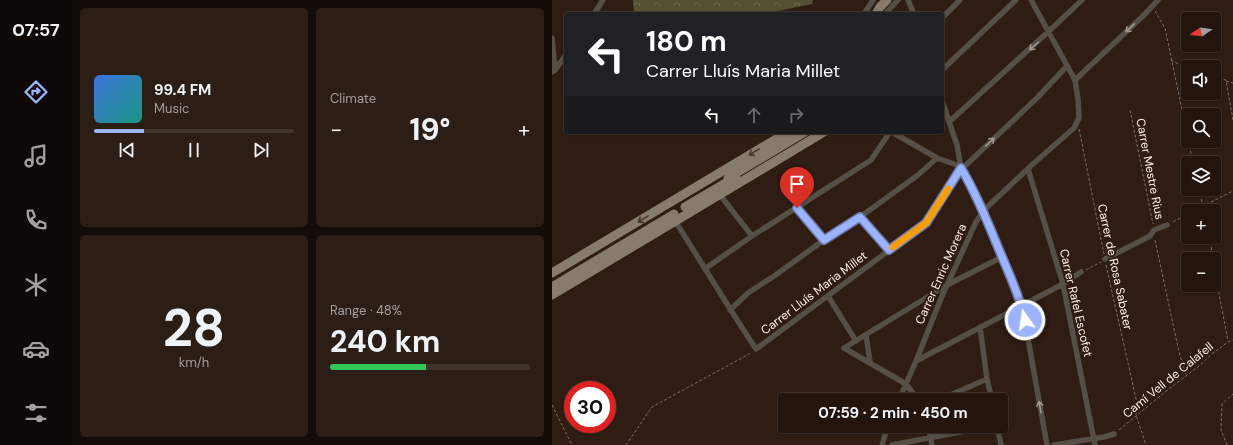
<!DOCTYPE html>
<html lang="en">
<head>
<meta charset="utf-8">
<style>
	:root { --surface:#23150e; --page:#2b1e17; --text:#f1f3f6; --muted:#a39f9e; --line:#40342e; --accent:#9db4fd }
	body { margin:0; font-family:"DM Sans",sans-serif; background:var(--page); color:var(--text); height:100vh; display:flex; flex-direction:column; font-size:15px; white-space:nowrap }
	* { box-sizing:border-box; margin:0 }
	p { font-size:13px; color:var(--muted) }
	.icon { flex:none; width:22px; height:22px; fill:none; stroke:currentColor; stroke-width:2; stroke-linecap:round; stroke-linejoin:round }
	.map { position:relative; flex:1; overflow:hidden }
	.side { display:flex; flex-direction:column; gap:8px; padding:8px; background:#130c08; width:480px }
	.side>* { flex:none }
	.top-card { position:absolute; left:12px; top:12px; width:380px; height:122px; border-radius:4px; box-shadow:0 1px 3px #0004,0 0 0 1px var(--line); background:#202124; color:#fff; overflow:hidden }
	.needle { width:26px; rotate:257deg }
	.tools { position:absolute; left:629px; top:12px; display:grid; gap:8px }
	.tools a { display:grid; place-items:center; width:40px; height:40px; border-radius:4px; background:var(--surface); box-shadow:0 1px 3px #0004,0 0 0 1px var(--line); font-size:20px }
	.speed { position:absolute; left:12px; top:381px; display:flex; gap:8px; font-size:20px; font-weight:700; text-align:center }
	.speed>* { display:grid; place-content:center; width:52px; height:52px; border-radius:50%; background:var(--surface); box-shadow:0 1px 3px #0004,0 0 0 1px var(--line); line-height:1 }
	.speed .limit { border:6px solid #d22; background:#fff; color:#111 }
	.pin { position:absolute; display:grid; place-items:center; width:34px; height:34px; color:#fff; margin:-41px -17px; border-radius:50% 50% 50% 0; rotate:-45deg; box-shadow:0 0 4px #0007 }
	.pin .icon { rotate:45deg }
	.me { position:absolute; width:44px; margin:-22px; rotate:347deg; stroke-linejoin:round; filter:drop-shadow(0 0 3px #0008) }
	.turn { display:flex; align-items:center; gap:14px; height:84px; padding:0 16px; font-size:18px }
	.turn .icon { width:52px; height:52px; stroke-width:2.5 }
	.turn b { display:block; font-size:28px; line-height:34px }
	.lanes { display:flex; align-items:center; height:38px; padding:0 16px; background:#0003; justify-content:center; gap:20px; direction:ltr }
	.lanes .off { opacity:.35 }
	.big { font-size:30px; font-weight:700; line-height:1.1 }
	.side .card { flex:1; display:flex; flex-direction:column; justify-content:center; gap:6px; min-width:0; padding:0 14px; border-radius:6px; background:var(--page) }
	.side .dial { align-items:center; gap:0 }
	.dial b { font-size:52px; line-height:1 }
	.song { display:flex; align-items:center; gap:12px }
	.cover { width:48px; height:48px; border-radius:6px; background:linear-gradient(135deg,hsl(220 70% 55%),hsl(170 70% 35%)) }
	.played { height:4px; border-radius:2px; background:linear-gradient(90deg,var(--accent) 25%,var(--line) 25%) }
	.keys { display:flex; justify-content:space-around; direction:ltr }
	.heat { display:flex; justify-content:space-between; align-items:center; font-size:22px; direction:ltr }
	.charge { height:6px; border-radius:3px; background:linear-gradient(90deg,#34c759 48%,var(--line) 0) }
	.side .tiles { flex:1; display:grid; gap:8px; grid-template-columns:repeat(2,1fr) }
	.trip { position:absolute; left:226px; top:393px; width:230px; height:40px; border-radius:4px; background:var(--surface); box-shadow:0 1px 3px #0004,0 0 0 1px var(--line); font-weight:700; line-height:40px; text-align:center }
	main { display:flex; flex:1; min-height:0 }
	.menu { display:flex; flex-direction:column; width:72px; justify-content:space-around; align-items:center; background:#0e0806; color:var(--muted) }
	.menu .icon { width:28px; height:28px }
	.menu .selected { color:var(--accent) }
	.menu b { font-size:18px; color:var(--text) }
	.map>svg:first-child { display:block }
</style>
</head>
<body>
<main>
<nav class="menu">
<b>07:57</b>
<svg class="icon selected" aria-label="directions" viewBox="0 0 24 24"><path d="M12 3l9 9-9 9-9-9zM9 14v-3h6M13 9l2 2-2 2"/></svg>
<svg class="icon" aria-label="music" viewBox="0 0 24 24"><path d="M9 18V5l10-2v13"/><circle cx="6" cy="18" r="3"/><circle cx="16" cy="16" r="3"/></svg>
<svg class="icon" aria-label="phone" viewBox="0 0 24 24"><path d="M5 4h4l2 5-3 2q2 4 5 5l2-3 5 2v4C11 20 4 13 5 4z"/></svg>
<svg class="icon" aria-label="climate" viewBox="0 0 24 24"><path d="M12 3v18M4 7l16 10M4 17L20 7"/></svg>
<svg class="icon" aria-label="car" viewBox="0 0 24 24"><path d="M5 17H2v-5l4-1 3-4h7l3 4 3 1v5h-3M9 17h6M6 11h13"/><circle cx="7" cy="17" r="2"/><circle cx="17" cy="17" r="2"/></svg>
<svg class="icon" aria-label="filters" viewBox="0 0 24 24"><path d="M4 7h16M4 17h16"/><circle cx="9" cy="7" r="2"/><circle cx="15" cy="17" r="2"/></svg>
</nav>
<section class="side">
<div class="tiles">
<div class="card">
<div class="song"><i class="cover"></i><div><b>99.4 FM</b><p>Music</p></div></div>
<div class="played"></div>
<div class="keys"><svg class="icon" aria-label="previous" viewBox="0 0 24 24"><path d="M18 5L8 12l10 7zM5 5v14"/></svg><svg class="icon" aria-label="pause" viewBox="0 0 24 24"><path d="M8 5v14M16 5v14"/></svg><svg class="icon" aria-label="next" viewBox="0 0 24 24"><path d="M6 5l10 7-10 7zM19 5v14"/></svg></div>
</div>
<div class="card"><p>Climate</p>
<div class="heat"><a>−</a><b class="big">19°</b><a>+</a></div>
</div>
<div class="card dial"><b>28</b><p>km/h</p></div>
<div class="card"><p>Range · 48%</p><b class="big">240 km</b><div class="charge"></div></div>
</div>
</section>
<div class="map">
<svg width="681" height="445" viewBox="0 0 681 445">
	<defs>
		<pattern id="forest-crowns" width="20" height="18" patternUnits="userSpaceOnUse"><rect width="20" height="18" fill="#545031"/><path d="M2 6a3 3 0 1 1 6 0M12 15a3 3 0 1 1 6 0" fill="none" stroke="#6e6a4f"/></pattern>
	</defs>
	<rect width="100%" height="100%" fill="#2f1c13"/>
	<path fill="url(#forest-crowns)" d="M81 0H261L260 4 226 11 221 14H82Z"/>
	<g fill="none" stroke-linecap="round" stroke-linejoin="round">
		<path stroke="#817068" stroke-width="1" stroke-dasharray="3 2" stroke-linecap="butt" d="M603 11 613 28 641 163
			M619 60 636 69
			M662 77 674 80 681 120
			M674 81 681 83
			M578 110 601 224
			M527 129 552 254
			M647 189 652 211
			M641 211 681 191
			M621 222 636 214
			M658 237 661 259
			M603 240 627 352 634 375
			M554 265 585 403 584 415 594 445
			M662 267 676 341
			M534 270 549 262
			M0 405 20 445
			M567 430 613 392 647 366 661 353 676 342 681 340
			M74 445 100 407 199 353
			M675 445 669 430 670 404 681 394"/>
		<path stroke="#554f47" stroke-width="5.5" d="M356 0 362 14
			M42 14 51 0
			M312 14 321 0
			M333 14 346 0
			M390 18 408 0
			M0 38 3 70
			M390 70 464 0
			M0 72 3 70 14 55
			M523 80 592 15 606 0
			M390 101 405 145 409 168 431 211 470 305 495 445
			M397 122 496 32 530 0
			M340 132 385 158 405 165 409 168
			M476 169 511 284 543 445
			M168 195 200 236
			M245 208 272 240
			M308 217 337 250
			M123 221C150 263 176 307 204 349L374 223 409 168 414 165 485 98 515 66
			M553 259 598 236 602 230 615 225
			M154 268 200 236 319 160 338 132
			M276 296 304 341
			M178 310 196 293 222 276 272 240 308 217 366 175 385 158
			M428 327 435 379 440 400
			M314 335 318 362
			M364 361 511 284 529 272
			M347 400 364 361 390 296 424 222 431 211 482 163 522 128 527 118 526 99 523 80 479 0
			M366 400 354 384 292 348 395 285 450 257
			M387 400 435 379
			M376 426 380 445
			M445 426 449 445
			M330 445 336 426
			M340 445 440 426
			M502 445 552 437 562 434"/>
		<path stroke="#877b6b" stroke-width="9" d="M324 14 328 7 335 0
			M176 178 253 132
			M133 207 184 177
			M0 273 236 132
			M0 287 122 214
			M0 295 272 132"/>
	</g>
	<defs><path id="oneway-shaft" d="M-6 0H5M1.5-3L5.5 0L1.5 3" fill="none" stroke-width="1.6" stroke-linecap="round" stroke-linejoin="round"/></defs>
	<g stroke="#a19790">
		<use href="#oneway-shaft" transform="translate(578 28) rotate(137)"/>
		<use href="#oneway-shaft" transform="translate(482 46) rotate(138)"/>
		<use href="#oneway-shaft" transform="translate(438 142) rotate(-44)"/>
		<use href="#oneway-shaft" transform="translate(488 407) rotate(-100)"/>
	</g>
	<g stroke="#49382d">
		<use href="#oneway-shaft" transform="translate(202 152) rotate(149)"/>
		<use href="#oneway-shaft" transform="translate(91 219) rotate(149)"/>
	</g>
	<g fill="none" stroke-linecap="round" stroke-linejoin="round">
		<defs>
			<path id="route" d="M245 208 272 240 308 217 337 250 374 223 409 168C425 195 436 223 448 252 457 274 468 296 473 320"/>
		</defs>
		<use href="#route" stroke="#6675a4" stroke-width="10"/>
		<use href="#route" stroke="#9db4fd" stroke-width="7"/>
		<path stroke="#f59e0b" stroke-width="7" d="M341 247 374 223 396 189"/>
	</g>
	<g text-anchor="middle" stroke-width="4" stroke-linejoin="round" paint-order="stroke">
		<g font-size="12" fill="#fdf0e9" stroke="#2f1c13">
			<text transform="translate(598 169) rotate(79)" y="4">Carrer Mestre Rius</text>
			<text transform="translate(563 267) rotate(78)" y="4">Carrer de Rosa Sabater</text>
			<text transform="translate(389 274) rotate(-66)" y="4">Carrer Enric Morera</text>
			<text transform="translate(262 293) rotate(-37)" y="4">Carrer Lluís Maria Millet</text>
			<text transform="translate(524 303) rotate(77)" y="4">Carrer Rafel Escofet</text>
			<text transform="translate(616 380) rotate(-39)" y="4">Camí Vell de Calafell</text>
		</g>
	</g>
</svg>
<div class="tools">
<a><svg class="needle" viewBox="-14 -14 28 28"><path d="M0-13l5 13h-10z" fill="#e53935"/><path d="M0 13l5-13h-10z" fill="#a39f9e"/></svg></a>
<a><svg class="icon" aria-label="sound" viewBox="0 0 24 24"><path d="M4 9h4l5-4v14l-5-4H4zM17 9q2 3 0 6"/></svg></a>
<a><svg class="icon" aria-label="search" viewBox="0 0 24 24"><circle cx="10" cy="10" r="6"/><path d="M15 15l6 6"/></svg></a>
<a><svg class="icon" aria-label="layers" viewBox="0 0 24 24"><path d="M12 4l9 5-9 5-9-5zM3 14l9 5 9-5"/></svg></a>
<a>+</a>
<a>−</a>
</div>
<div class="speed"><div class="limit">30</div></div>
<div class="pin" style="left:245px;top:208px;background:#d93025"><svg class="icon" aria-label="arrive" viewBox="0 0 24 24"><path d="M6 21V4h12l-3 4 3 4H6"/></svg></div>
<svg class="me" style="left:473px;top:320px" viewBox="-20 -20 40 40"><circle r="17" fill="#9db4fd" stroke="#fff" stroke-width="3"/><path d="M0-11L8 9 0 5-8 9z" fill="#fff"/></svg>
<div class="trip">07:59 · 2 min · 450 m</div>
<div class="top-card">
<div class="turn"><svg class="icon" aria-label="left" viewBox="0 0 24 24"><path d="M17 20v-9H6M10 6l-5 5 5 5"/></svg><div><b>180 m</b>Carrer Lluís Maria Millet</div></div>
<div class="lanes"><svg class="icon" aria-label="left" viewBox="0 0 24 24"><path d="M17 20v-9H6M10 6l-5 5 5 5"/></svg><svg class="icon off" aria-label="ahead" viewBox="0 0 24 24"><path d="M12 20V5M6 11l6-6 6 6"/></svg><svg class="icon off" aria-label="right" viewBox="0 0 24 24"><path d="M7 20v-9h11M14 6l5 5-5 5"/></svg></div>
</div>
</div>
</main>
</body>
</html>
